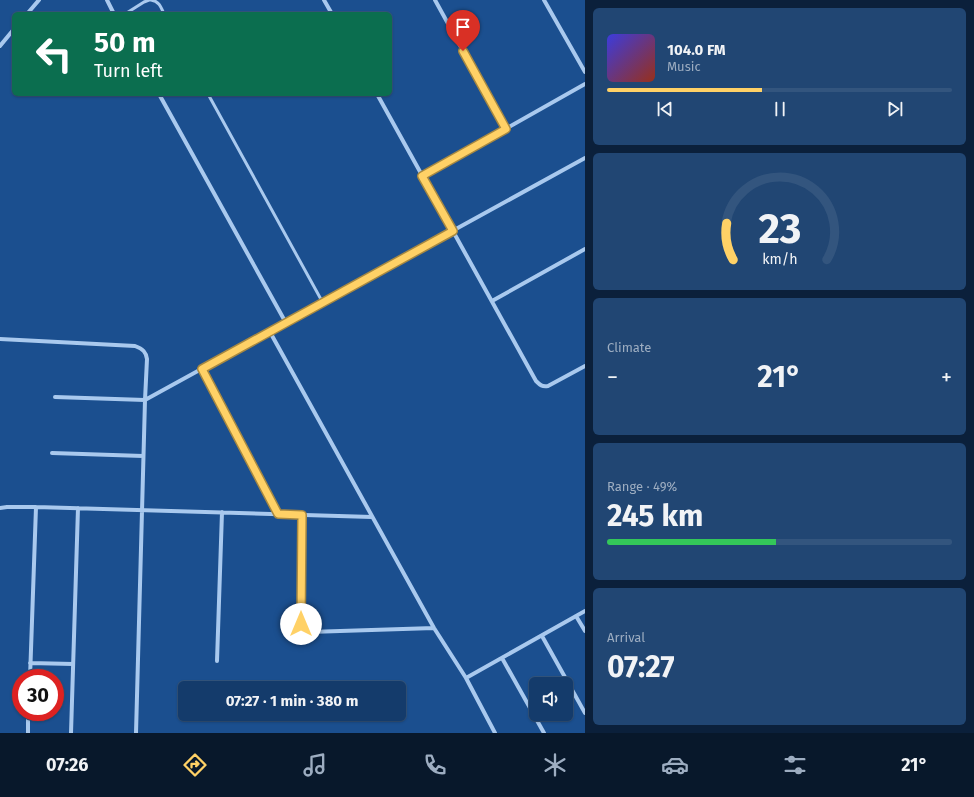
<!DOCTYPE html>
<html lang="en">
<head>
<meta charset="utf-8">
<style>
	:root { --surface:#143b6b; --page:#214673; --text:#f1f3f6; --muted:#9dadc1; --line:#33557e; --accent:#ffd166 }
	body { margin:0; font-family:"Fira Sans",sans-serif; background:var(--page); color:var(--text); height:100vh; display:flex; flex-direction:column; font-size:15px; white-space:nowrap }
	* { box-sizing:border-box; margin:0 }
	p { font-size:13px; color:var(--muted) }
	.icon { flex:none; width:22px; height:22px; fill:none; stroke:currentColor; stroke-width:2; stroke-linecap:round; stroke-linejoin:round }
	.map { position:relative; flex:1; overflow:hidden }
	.details { display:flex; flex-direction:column; gap:8px; padding:8px; background:#0b203b; width:389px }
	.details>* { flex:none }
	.hud { position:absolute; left:12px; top:12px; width:380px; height:84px; border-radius:6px; box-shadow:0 1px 3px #0004,0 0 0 1px var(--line); background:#0b6e4f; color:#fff; overflow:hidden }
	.fabs { position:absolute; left:529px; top:677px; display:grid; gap:8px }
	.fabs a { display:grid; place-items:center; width:44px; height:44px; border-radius:6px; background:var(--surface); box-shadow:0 1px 3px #0004,0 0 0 1px var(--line); font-size:20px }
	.speed { position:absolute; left:12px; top:669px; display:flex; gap:8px; font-size:20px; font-weight:700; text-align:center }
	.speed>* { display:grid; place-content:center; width:52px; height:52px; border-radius:50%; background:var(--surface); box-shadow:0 1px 3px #0004,0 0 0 1px var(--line); line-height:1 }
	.speed .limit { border:6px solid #d22; background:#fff; color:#111 }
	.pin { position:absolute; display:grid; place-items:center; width:34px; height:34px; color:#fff; margin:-41px -17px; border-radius:50% 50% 50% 0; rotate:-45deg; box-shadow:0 0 4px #0007 }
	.pin .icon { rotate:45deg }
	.me { position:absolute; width:44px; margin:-22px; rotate:0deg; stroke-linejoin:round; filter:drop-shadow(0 0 3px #0008) }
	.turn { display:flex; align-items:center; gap:14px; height:84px; padding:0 16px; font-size:18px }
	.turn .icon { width:52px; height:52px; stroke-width:2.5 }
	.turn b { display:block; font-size:28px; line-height:34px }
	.big { font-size:30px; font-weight:700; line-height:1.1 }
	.details .widget { flex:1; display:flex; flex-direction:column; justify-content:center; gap:6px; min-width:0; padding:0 14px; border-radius:6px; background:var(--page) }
	.details .dial { align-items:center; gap:0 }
	.dial svg { height:104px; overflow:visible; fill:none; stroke:var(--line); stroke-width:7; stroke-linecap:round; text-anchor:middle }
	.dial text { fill:var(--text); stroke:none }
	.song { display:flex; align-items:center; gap:12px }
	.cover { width:48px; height:48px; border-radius:6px; background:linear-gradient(135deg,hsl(240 70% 55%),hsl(10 70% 35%)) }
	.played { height:4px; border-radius:2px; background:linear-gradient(90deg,var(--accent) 45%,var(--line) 45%) }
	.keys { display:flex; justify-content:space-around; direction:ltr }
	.heat { display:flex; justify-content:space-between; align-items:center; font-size:22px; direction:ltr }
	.charge { height:6px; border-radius:3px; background:linear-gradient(90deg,#34c759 49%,var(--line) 0) }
	.trip { position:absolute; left:178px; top:681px; width:228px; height:40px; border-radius:6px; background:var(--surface); box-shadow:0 1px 3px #0004,0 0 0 1px var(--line); font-weight:700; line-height:40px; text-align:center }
	.dock { display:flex; height:64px; justify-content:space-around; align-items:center; background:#08182b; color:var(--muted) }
	.dock .icon { width:28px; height:28px }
	.dock .on { color:var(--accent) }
	.dock b { font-size:18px; color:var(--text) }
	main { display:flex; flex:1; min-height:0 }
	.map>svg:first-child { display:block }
</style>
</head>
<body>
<main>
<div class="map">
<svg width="585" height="733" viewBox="0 0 585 733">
	<rect width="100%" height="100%" fill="#1b4f8f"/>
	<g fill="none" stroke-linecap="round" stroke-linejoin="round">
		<path stroke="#a9c9ee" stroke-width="3" d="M151 0C159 1 161 7 164 14
			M125 14 144 2 149 0
			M208 94 323 303"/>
		<path stroke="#a9c9ee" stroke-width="4" d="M107 0 114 14
			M324 0 332 14
			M435 0 506 129
			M544 0 585 72
			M27 14 39 0
			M0 46 14 29
			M159 94 286 323
			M377 94 536 381C540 385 542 387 548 386L585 366
			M422 176 585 84
			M492 301 585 249
			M270 332 434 628 466 678 585 611
			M0 339 135 346C143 349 146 352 147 359L145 400 136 733
			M202 369 278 514
			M55 397 145 400 585 158
			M52 453 143 456
			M0 508 7 507H36L372 517
			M302 515 301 624 304 630 309 632 434 628
			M576 616 585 631
			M542 636 585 713
			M502 658 544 733
			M217 661 222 512
			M30 663 73 664
			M30 678 36 507
			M466 678 495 733
			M28 733V712
			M71 733 78 508"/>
	</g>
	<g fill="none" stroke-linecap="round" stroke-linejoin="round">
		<defs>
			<path id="route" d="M301 624 302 515 278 514 202 369 453 231 422 176 506 129 463 51"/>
		</defs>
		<use href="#route" stroke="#a68842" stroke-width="10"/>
		<use href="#route" stroke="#ffd166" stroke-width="7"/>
	</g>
</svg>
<div class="fabs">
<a><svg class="icon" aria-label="sound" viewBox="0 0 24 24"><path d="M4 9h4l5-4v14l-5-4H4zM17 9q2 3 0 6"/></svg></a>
</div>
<div class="speed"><div class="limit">30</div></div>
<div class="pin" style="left:463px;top:51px;background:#d93025"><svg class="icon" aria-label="arrive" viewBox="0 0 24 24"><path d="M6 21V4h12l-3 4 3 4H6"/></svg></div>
<svg class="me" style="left:301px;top:624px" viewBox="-20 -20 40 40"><circle r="19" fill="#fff"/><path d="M0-13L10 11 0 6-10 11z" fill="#ffd166"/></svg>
<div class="trip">07:27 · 1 min · 380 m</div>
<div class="hud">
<div class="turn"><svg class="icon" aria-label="left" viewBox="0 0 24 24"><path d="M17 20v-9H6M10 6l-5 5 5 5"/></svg><div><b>50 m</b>Turn left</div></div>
</div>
</div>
<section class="details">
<div class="widget">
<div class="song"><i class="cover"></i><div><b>104.0 FM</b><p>Music</p></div></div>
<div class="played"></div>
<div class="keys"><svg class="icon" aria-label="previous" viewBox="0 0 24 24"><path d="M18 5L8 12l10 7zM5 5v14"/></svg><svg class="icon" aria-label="pause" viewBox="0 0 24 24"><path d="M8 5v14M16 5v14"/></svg><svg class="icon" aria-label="next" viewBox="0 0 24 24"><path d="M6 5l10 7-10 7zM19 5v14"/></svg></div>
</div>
<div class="widget dial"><svg viewBox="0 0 100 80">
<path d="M14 69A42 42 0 1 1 86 69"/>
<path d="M14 69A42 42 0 0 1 9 41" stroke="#ffd166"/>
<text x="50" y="56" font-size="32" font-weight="700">23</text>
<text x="50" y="72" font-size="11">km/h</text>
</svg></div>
<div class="widget"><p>Climate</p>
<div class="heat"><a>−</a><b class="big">21°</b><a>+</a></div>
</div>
<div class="widget"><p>Range · 49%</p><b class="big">245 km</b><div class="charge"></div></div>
<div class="widget"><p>Arrival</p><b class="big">07:27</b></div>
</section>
</main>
<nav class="dock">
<b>07:26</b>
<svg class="icon on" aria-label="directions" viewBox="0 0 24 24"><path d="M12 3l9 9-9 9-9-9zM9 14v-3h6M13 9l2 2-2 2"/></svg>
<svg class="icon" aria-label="music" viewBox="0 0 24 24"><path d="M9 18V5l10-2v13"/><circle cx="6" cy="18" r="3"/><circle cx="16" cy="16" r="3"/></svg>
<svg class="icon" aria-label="phone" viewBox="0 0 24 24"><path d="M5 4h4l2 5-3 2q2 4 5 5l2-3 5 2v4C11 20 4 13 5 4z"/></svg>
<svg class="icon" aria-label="climate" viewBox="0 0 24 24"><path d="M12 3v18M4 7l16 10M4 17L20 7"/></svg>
<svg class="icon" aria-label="car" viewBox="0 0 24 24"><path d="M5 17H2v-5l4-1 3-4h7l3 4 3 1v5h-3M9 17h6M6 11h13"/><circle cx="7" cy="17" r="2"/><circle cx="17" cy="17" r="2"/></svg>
<svg class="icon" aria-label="filters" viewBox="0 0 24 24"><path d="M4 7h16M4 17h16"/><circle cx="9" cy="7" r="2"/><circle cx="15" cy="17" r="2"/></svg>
<b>21°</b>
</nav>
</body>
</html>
